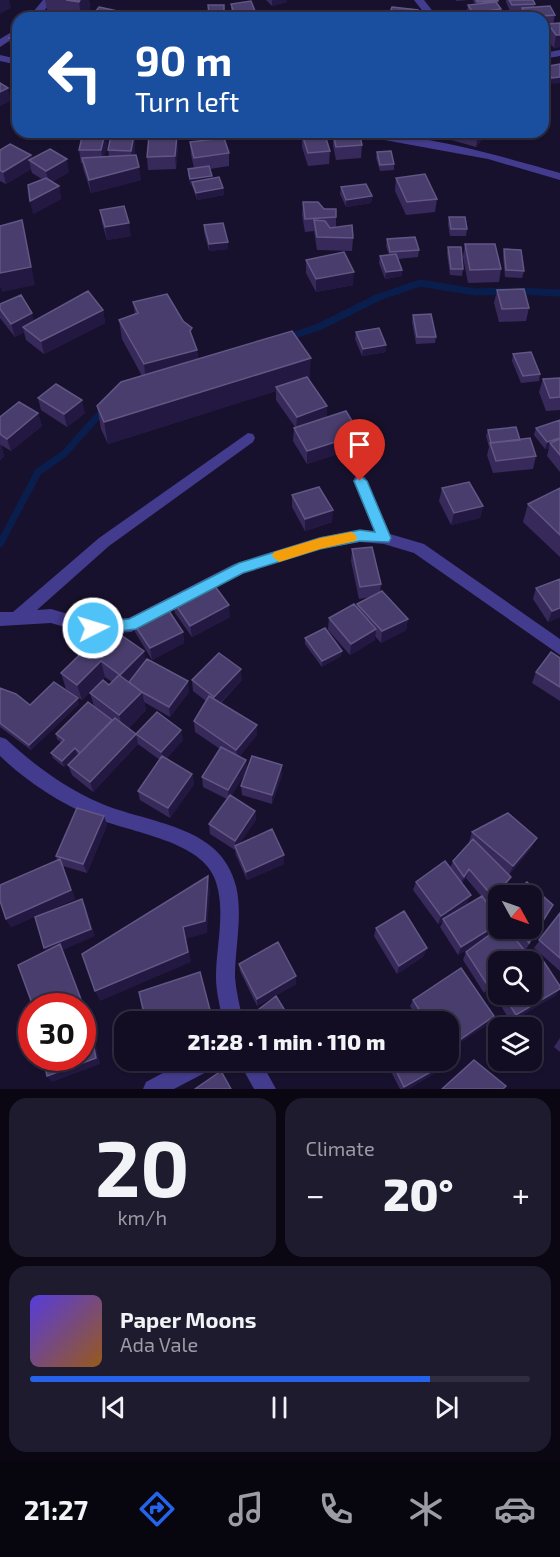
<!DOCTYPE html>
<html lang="en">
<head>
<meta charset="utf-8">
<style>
	:root { --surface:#120d22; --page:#1f1b2f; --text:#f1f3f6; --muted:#9c9ca5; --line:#312d40; --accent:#2563eb }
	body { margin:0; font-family:"Exo 2",sans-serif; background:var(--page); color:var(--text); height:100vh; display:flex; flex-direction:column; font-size:22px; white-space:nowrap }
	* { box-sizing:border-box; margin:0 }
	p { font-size:20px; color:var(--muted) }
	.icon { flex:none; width:33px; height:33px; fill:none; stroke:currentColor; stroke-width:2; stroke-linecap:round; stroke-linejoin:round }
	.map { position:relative; height:1089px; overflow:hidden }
	.side { display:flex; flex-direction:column; gap:9px; padding:9px; background:#0a0713; flex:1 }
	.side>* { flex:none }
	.top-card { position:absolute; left:12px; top:12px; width:537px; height:126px; border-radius:18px; box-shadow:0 2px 4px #0004,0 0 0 2px var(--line); background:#1a4fa0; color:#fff; overflow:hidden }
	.needle { width:39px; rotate:130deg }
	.buttons { position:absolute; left:488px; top:885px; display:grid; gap:12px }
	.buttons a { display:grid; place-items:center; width:54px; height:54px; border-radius:12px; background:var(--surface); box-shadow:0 2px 4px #0004,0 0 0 2px var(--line); font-size:30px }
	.speed { position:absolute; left:18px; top:993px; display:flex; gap:12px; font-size:30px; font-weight:700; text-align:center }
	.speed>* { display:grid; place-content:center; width:78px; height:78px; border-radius:50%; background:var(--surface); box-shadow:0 2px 4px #0004,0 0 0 2px var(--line); line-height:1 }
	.speed .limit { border:9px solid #d22; background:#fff; color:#111 }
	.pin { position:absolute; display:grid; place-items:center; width:51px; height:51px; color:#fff; margin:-62px -26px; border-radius:50% 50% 50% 0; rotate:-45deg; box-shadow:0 0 6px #0007 }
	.pin .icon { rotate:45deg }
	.me { position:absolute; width:66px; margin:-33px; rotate:85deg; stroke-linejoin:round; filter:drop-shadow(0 0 4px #0008) }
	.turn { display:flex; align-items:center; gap:21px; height:126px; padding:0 24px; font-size:27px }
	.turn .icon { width:78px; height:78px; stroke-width:2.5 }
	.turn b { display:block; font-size:42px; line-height:51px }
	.big { font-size:45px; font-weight:800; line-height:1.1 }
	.side .tile { flex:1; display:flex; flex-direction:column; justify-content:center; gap:9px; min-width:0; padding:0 21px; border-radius:18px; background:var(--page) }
	.side .dial { align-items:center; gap:0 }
	.dial b { font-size:78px; line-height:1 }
	.song { display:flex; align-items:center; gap:18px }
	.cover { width:72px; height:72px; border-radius:9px; background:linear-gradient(135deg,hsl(250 70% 55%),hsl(30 70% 35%)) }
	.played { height:6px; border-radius:3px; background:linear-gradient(90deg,var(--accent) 80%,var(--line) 80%) }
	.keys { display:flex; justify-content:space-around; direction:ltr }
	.heat { display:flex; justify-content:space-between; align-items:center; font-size:33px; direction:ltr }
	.side .tiles { flex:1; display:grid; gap:9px; grid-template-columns:1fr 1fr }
	.tile:last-child { grid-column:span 2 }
	.trip { position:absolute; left:114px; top:1011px; width:345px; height:60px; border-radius:18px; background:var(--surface); box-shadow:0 2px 4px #0004,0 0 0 2px var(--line); font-weight:800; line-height:60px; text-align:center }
	.tabs { display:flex; height:96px; justify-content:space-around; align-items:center; background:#07050e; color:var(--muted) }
	.tabs .icon { width:42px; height:42px }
	.tabs .selected { color:var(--accent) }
	.tabs b { font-size:27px; color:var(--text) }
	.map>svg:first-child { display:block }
</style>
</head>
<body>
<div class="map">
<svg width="560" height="1089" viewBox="0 0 560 1089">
	<rect width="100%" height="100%" fill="#18112d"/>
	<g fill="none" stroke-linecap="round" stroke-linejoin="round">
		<path stroke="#0a1e4e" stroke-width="7" d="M517 291 560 293
			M285 338 319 327 379 297 420 283 475 292 505 291
			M0 544 38 472 64 454 105 408"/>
		<path fill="#433b8d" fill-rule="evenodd" d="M43 0H53L38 18H28Z
			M414 0H424L438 18H428Z
			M18 28V35L0 47V39Z
			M560 50V56L543 59V53Z
			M0 55 18 59V65L0 61Z
			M352 132C418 132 497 155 560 173V180L488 159 357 135Z
			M248 433 253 434 255 438 253 442 109 546 37 610 51 609 92 621 129 618 234 564 320 537 360 530 374 531 353 481 355 477H365L367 481 390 534 424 544 560 639V655L414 553 384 544 360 542 320 549 244 573 131 632 92 635 51 623 0 626V612H13L99 538Z
			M0 737 6 739C34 765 65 788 100 803 148 824 221 824 236 886 243 916 235 947 235 977 236 992 240 1006 243 1022H223C220 1006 216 992 216 977 216 945 227 908 214 877 198 839 125 832 91 816 58 802 26 781 0 756Z
			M187 1060H219L216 1067 174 1089H143L146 1082Z
			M238 1060H260L276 1089H254Z"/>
	</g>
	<path fill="#372a5b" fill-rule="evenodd" d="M45 0H89L90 8 83 18H71L48 15Z
		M266 0H287V2L272 6Z
		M456 0H468L456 1Z
		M473 0H498L497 4 501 9 500 16 471 18 467 11 468 5 475 4Z
		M506 0H533L535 4 534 7 555 15 553 24 560 23V47L554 48 545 37 547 28H543V18H520L521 11H510L506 2Z
		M231 4 255 17 234 18 231 10Z
		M208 5H224V18H204L209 17Z
		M18 32V47L10 44 9 38Z
		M560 64 550 84 543 75V66Z
		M140 132H161L160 135 178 148 176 169 148 170 147 157 149 139 140 138Z
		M171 132H194V134H171Z
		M199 132H219V134H199Z
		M266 132H287L283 140Z
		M333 132 362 145 361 158 336 160 333 145Z
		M398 132H414V134Z
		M449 132H488L476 147 448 139Z
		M105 133 107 146 104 157 109 156 108 150 134 135 135 148 134 155 141 180 91 193 84 171 82 163H81L79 150Z
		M302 134 330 151 329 164 308 166 302 147Z
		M190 142 229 153V166L210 169 212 178 223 188 224 195 197 200 192 185 191 186 188 175V169L194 168 191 155Z
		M0 150 31 155 32 159 69 172 52 182 59 186 61 199 33 214 42 179 32 173 31 169 6 184 0 181Z
		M377 152 394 164V170L380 171 376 158Z
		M396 178 437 199 435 212 406 215 395 191Z
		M341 187 372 196 371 203 346 207 340 194Z
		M303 202 324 209 336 217V227L353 238 352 251 317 250 314 231 305 232 302 215Z
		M100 210 131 236 107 240 102 223Z
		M449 217 467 229 466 236H450L448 224Z
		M204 225 228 249 209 251 204 232Z
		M387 239 419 250 418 257 398 259 402 276 385 279 379 263 380 256 389 255 386 246Z
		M465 244 501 269 499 282 468 283 463 257Z
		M448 247 463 269 462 276 450 275 447 253Z
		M504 249 524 271 522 278 505 277 503 256Z
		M306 260 353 285 316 292 306 273Z
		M497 290 529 308 526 321 499 322 494 303Z
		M133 302 193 339 197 350 198 359 310 381 327 417 360 434 359 447 307 464 293 441 294 428 295 427 276 400V391L108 444 101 429 97 406 142 376 122 339 119 320 135 314Z
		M0 304 34 320 103 310 105 323 44 354 26 340 24 332 15 337 0 318Z
		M413 315 436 337 435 343 416 344 412 322Z
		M356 332 386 345V352L362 356 355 339Z
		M513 354 540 374 539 381 521 383 512 361Z
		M560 378V410L546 411 539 392 543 379Z
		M38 398 85 413 67 427 41 410Z
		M38 413 42 426 11 451 1 445 4 456 0 460V417Z
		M560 420V472L547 456 549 448 545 449 534 435 536 428Z
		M488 430 520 440 536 456 533 469 493 473 487 455 489 447 486 436Z
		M442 488 483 506 480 518 451 525 439 501Z
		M560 488V557L523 522 528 504Z
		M292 495 332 522 305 531 292 507Z
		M352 549 381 584 380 592 408 619 406 630 381 643 375 636V640L350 655 328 630 329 618 357 607V604L370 597 359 599 351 561Z
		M560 579V617L548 622 533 599 536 588Z
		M173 601 230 617 192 637 175 613Z
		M132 621 183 632 184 643 152 660 135 632Z
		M105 630 189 692 170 717 144 702 146 710 129 728 136 734 183 740 166 759 192 774 194 784 170 818 140 800 138 791 160 760 138 744 93 792 72 775 68 765 78 755 77 754 64 767 53 758 51 753 61 742 57 739 56 734 94 706 90 693 109 685 112 682 105 677 82 700 66 689 61 673Z
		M305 638 341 656 322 667 305 644Z
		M560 658V701L532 683 536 672Z
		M192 680H242L221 703 257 735 239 756 246 760 247 770 231 796 255 811 256 820 239 844 284 864 247 880 236 855 235 850 210 834 209 824 227 799 203 787 202 777 220 749 195 732 194 721 206 701 193 691Z
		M0 688 30 705 79 704 31 750 0 727Z
		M282 775 272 804 242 795 241 786Z
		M104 816 107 825 87 873 63 866 75 899 11 927 6 919 57 860 56 856Z
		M472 832 532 847 509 875 511 877 506 885 489 905 485 900 496 931 528 955 524 962H498V982L484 993 463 960 466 952 496 931 458 955 440 927 443 921 438 924 413 890 416 882 450 868 453 861 470 842H469ZM466 878 481 896 453 913 467 903 462 883Z
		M553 905 525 951 509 928H531Z
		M560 913V971L534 948Z
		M376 928 424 956 397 974 374 936Z
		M239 964 296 976V984L257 1006 240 971Z
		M498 989V994L556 995 511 1022 494 995Z
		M413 1000 494 1016 490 1023 420 1022 410 1006Z
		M560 1038V1052L554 1047Z
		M385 1060H434L435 1073 408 1089H400Z"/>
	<path fill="#231841" d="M0 0H9L11 8 0 14Z
		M80 0H89L90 8 83 18H81L79 2Z
		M272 0H287V2L272 6Z
		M501 9 500 16 472 18 473 13Z
		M255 11V17L234 18V13Z
		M556 35H560V47L554 48Z
		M560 77V83L550 84 552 78Z
		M8 88 11 101 0 106V92Z
		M284 132H287L283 140V133Z
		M480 132H488L476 147 478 134Z
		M105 133 107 146 103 163 101 150Z
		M134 135 135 148 132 164 131 151Z
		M177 135 178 148 176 169 175 156Z
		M31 155 32 162 29 160 31 169 6 184 3 172Z
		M67 159 69 172 49 184 46 171Z
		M139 167 141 180 91 193 89 180Z
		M212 176V183L192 182V185L191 186 190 179Z
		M59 186 61 199 33 214 30 201Z
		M223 188 224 195 197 200 196 193Z
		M372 196 371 203 346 207V200Z
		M22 220 35 285 2 292 0 286V273Z
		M129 223 131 236 107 240 105 227Z
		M228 242V249L209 251V244Z
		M402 270V276L385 279 386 272Z
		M354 272 353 285 316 292V279Z
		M103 310 105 323 44 354 41 341Z
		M32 313 35 325 23 327 24 332 15 337 11 324Z
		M386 345V352L362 356 363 349Z
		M197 350 199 368 146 382 144 364Z
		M311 358 310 381 276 387V391L108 444 104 422Z
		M82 400 85 413 67 427 64 414Z
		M327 406V418L296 429 297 417Z
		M38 413 42 426 11 451 7 439Z
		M360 434 359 447 307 464V451Z
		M560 438V444L550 443 549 448 545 449 547 442Z
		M0 443 4 456 0 460Z
		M483 506 480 518 451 525 454 513Z
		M333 510 332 522 305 531V519Z
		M229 605 230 617 192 637 190 626Z
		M560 608V617L548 622 552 611Z
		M408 619 406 630 381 643 382 631Z
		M376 629 375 640 350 655 351 644Z
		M183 632 184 643 152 660 150 648Z
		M144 651 147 666 124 690 120 675Z
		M342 651 341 656 322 667V661Z
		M101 661 105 677 82 700 77 685Z
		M241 669 242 680 215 708 214 697Z
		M188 681 189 692 170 717 169 707Z
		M142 692 146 710 124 733 119 715Z
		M78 698 79 704 31 750 29 745Z
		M257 725V735L237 760 236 750Z
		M181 730 183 740 163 762 161 752Z
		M136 734 138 744 93 792 90 782Z
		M75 748 77 754 64 767 62 761Z
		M246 760 247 770 229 800 228 790Z
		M282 765V775L272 804V795Z
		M192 774 194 784 170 818 168 808Z
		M255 811 256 820 236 849 235 841Z
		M104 816 107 825 87 873 83 864Z
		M537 838 532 847 509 875 513 866Z
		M284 855V864L247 880 246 872Z
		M60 859 75 899 11 927 6 919Z
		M469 869 466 878 460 885 464 877Z
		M208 876 210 889 207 933 186 939 191 962 100 1001 95 991 183 927Z
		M511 877 506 885 489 905 493 897Z
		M471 895 467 903 438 924 441 916Z
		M82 899 86 907 95 936 63 950 89 1017 82 1020V1011L44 948Z
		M498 924V927L496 931 458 955 461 947Z
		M427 948 424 956 397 974 399 966Z
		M296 976V984L257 1006V999Z
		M498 978V982L484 993 488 986Z
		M560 989 556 995 511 1022 516 1015Z
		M210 1010 212 1016 196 1022H175Z
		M494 1016 490 1023 448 1051V1048Z
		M88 1018 92 1024 100 1064 52 1082 47 1076Z
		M438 1068 435 1073 408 1089H403L404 1087Z"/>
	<path fill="#493d6d" stroke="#625684" stroke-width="1.5" d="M66 0H80L79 2Z
		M476 0H498V1L477 2Z
		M509 0H533L535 4 512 5Z
		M251 1 255 11 234 13 231 4Z
		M496 2 501 9 473 13 468 5Z
		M208 5H224V14H209Z
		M550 6 555 15 527 17 522 8Z
		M99 7 150 18H102L92 16Z
		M392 7 418 10 416 18 388 17Z
		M345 15 353 18H341Z
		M204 17H221L204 18Z
		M560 23V35H556L548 24Z
		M18 32V41L9 38Z
		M560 64V77L552 78 543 67Z
		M0 83 8 88 0 92Z
		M324 132 330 151 308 153 302 134Z
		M333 132H359L362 145 336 147Z
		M83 133H105L101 150H79Z
		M111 135H134L131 151 108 150Z
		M177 135 175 156 147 157 149 136Z
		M224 138 229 153 194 158 190 142Z
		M10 144 31 155 3 172 0 170V150Z
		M50 149 67 159 46 171 29 160Z
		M391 151 394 164 380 165 377 152Z
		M136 155 139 167 89 180 82 158Z
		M209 166 212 176 190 179 188 169Z
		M425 174 437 199 407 202 396 178Z
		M219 177 223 188 196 193 192 182Z
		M46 178 59 186 30 201 28 185Z
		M366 184 372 196 346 200 341 187Z
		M303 202H318L324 209H336V217L305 219Z
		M124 206 129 223 105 227 100 210Z
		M449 217H465L467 229H451Z
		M22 220 31 267 0 273V226Z
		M314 220 325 221 330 228 352 225 353 238 317 237Z
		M223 223 228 242 209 244 204 225Z
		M415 237 419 250 390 252 387 239Z
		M465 244H495L501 269 470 270Z
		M448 247H461L463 269H451Z
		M504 249 521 250 524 271 506 270Z
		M344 252 354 272 316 279 306 260Z
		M396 254 402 270 386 272 380 256Z
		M524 289 529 308 502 309 497 290Z
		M88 291 103 310 41 341 23 327Z
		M167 294 183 321 192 328 190 331 197 350 144 364 119 320 138 313 133 302Z
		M21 295 32 313 11 324 0 309V304Z
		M431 314 436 337H417L413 315Z
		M379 328 386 345 363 349 356 332Z
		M292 331 311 358 104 422 97 406 121 382Z
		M531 352 540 374 523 376 513 354Z
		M307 377 327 406 297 417 276 387Z
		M560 378V397L550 398 543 379Z
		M56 384 82 400 64 414 38 398Z
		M19 402 38 413 7 439 0 434V417Z
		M346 411 360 434 307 451 294 428Z
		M560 420V438L547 442 536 428Z
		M516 427 520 440 491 443 488 430Z
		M530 438 536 456 496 461 490 443Z
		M560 439V455L550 443Z
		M469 482 483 506 454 513 442 488Z
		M319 487 333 510 305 519 292 495Z
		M560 488V535L528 504Z
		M372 547 381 584 360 587 352 549Z
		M560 579V608L552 611 536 588Z
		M211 581 229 605 190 626 173 601Z
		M382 591 408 619 382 631 357 604Z
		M354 604 376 629 351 644 329 618Z
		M165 605 183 632 150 648 132 621Z
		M325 628 342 651 322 661 305 638Z
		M105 630 115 637 118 633 144 651 120 675 101 661 77 685 61 673Z
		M551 652 560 658V687L536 672Z
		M219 653 241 669 214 697 192 680Z
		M147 659 188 681 169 707 142 692 129 682Z
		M119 675 142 692 119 715 90 693 103 680 109 685Z
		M54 682 78 698 29 745 0 723V688L16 694 30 705Z
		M209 696 257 725 236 750 194 721Z
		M88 702 112 720 80 753 75 748 62 761 51 753 64 740 56 734Z
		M157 712 181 730 161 752 136 734Z
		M115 718 136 734 90 782 68 765Z
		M221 747 246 760 228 790 202 777Z
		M162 756 192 774 168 808 138 791Z
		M252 756 282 765 272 795 241 786Z
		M230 795 255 811 235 841 209 824Z
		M77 808 104 816 83 864 56 856Z
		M508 813 537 838 513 866 472 832Z
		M272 829 284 855 246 872 235 846Z
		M473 839 511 877 493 897 469 869 464 877 453 861Z
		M60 859 71 890 6 919 0 901V885Z
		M445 861 471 895 441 916 416 882Z
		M208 876 205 921 183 927 188 952 95 991 82 954Z
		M527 882 553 905 529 943 519 928H531V896H510Z
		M482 896 498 919V924L461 947 443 919Z
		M82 899 91 929 44 948 35 917Z
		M404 911 427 948 399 966 376 928Z
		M560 913V958L539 940Z
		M499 928H507L528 955 519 962H498V978L488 986 466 952Z
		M278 942 296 976 257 999 239 964Z
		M60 944 85 1010 82 1011V1006H33L18 965Z
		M544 962 560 986V989L516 1015 503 994H531V969Z
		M461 968 494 1016 448 1048V1022H427L413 1000Z
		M200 972 210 1010 175 1022H146L139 992Z
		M276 996 292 1022H253L250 1016Z
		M88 1018 96 1058 47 1076 43 1058H82V1020Z
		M391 1060H434L438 1068 404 1087Z
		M474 1060 506 1086 503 1089H442Z
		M221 1071 231 1089H195Z"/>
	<path fill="#4fc3f7" stroke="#337fa1" stroke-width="1.5" d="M360 476 367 481 391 538 389 542 360 541 320 549 243 573 136 629 93 634 87 632 85 628 87 624 129 619 239 563 320 538 360 530 375 532 354 481Z"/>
	<path fill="#f59e0b" d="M351 532 355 534 357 538 355 541 320 549 279 562 272 556 274 552 320 538Z"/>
</svg>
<div class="buttons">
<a><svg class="needle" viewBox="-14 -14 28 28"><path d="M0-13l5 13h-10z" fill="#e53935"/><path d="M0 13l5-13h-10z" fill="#9c9ca5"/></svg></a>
<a><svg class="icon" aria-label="search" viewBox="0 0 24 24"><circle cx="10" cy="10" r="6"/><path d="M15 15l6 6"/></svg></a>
<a><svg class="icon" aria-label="layers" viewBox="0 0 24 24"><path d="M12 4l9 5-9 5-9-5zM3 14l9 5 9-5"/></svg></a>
</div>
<div class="speed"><div class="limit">30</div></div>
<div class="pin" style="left:360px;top:481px;background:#d93025"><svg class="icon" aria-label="arrive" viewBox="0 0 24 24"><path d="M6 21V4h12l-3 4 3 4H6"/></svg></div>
<svg class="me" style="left:93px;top:628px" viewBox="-20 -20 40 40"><circle r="17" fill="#4fc3f7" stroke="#fff" stroke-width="3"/><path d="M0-11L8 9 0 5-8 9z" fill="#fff"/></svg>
<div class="trip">21:28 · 1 min · 110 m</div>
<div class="top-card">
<div class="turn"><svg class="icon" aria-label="left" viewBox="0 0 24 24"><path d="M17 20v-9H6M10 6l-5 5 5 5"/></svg><div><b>90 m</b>Turn left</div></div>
</div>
</div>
<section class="side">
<div class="tiles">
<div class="tile dial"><b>20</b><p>km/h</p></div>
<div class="tile"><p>Climate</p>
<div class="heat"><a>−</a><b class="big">20°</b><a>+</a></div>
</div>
<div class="tile">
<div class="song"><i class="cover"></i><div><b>Paper Moons</b><p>Ada Vale</p></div></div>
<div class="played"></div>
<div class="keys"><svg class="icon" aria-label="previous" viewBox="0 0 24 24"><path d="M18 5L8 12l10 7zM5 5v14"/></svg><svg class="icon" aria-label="pause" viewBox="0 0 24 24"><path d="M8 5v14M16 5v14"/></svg><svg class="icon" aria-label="next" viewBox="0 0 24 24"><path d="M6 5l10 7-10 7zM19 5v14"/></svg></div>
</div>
</div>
</section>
<nav class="tabs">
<b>21:27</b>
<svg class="icon selected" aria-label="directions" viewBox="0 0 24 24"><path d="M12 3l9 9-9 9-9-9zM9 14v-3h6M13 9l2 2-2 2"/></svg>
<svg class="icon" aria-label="music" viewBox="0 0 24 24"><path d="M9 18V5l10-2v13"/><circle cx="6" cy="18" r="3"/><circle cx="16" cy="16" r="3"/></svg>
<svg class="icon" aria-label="phone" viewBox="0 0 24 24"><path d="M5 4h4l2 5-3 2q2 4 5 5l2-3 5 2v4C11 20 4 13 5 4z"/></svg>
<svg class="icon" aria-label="climate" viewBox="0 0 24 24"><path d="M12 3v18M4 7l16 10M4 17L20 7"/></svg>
<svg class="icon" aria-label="car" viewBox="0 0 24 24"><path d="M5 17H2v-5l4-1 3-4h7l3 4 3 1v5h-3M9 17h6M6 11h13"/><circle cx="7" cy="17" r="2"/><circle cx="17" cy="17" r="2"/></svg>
</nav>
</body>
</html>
